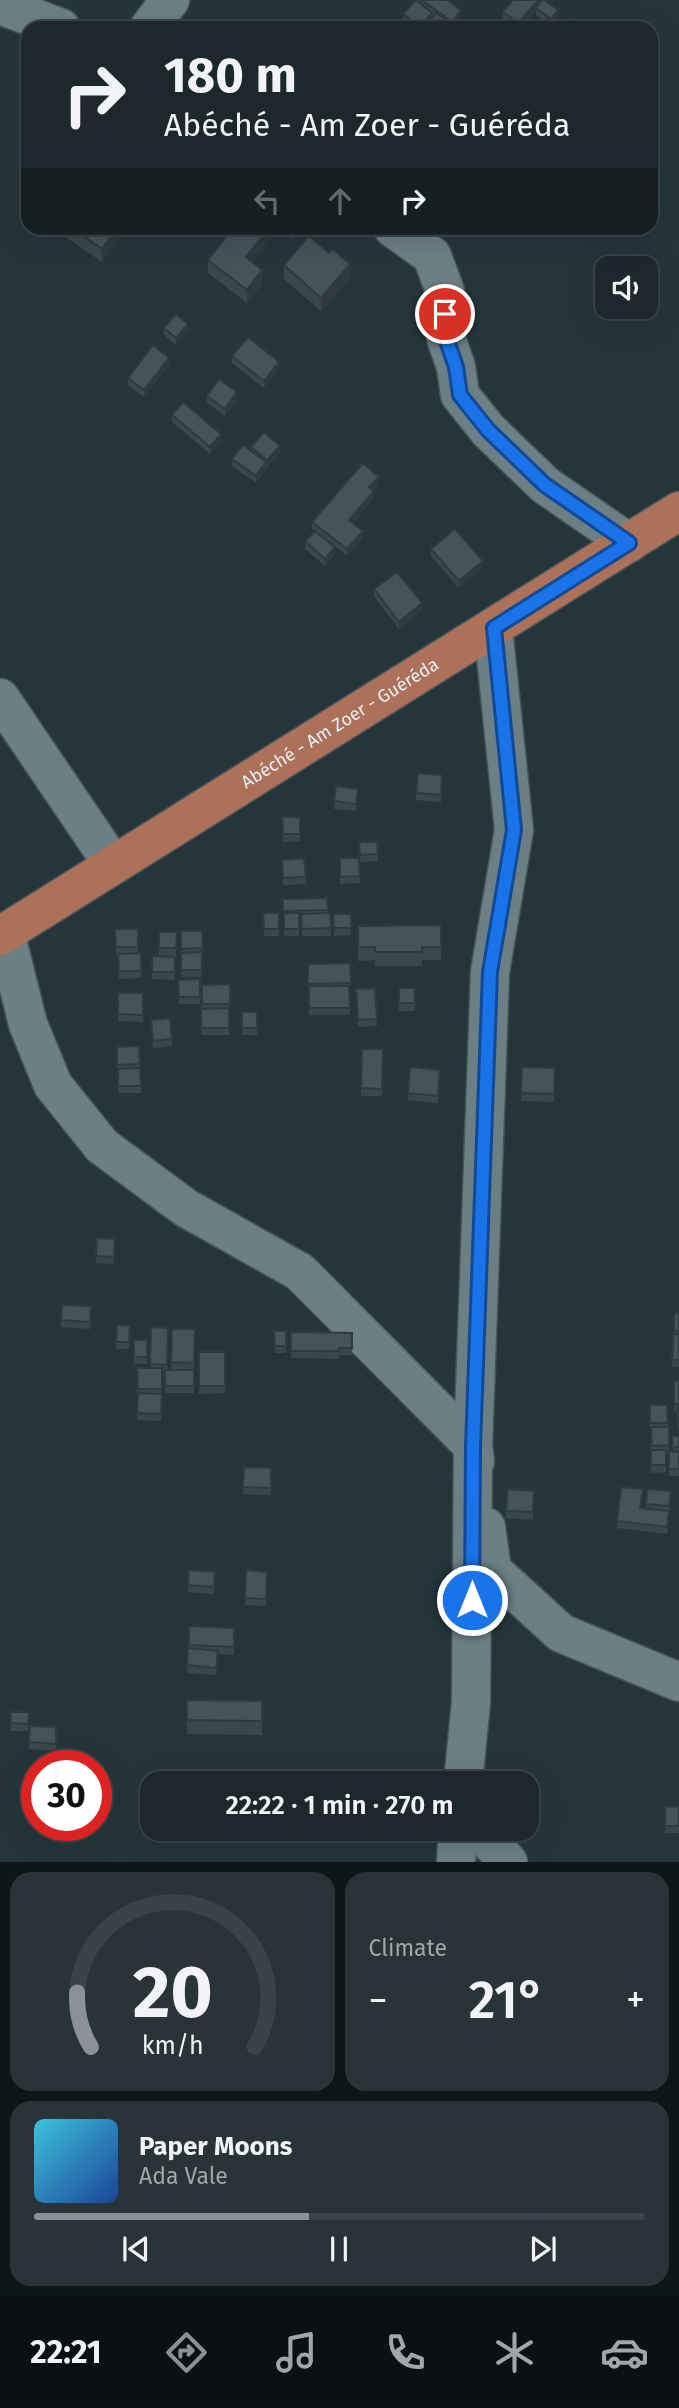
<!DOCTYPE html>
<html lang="en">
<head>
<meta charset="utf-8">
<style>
	:root { --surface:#1c282c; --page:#293438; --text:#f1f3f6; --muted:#a0a6a9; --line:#3a4448; --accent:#8c9099 }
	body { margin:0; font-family:"Fira Sans",sans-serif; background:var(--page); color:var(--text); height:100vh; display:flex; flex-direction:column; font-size:26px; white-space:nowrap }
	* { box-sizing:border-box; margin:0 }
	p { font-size:23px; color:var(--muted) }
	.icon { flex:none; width:38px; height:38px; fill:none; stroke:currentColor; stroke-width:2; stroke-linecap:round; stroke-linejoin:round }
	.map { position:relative; height:1862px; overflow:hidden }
	.details { display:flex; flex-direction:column; gap:10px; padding:10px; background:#0f1618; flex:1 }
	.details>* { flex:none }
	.guide { position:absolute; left:21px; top:21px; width:637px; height:214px; border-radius:21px; box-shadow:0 7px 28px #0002,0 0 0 2px var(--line); background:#1c282c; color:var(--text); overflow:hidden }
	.fabs { position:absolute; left:595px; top:256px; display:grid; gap:14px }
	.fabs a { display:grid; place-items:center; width:63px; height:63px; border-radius:14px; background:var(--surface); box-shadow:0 7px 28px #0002,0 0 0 2px var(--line); font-size:35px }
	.speed { position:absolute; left:21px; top:1750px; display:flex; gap:14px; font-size:35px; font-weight:700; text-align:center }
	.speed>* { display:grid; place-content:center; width:91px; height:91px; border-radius:50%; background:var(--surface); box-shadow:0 7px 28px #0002,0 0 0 2px var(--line); line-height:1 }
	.speed .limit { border:10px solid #d22; background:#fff; color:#111 }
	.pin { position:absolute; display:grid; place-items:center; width:60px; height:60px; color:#fff; margin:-30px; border:4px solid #fff; border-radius:50%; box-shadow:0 2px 7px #0007 }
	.me { position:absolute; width:77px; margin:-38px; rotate:0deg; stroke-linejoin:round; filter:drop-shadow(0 0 5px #0008) }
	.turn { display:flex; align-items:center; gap:24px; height:147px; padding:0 28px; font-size:32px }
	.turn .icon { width:91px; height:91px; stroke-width:2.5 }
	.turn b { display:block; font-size:49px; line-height:60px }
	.lanes { display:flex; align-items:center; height:66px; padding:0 28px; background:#0003; justify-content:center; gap:35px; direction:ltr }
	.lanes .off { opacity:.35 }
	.big { font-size:52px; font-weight:600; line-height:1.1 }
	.details .widget { flex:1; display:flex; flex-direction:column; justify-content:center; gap:10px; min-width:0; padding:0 24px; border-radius:21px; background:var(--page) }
	.details .dial { align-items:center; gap:0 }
	.dial svg { height:182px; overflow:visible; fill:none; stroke:var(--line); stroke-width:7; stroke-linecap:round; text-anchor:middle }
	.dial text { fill:var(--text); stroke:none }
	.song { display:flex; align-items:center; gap:21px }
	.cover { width:84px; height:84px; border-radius:10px; background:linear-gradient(135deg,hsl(190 70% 55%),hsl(220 70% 35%)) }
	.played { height:7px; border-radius:4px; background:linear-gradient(90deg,var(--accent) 45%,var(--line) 45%) }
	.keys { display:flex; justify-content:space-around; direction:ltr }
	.heat { display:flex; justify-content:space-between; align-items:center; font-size:38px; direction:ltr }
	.details .tiles { flex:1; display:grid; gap:10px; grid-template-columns:1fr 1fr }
	.widget:last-child { grid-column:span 2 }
	.trip { position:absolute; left:140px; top:1771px; width:399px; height:70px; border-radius:21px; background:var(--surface); box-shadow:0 7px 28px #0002,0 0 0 2px var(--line); font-weight:600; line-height:70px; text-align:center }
	.dock { display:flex; height:112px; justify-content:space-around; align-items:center; background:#0b1012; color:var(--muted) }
	.dock .icon { width:49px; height:49px }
	.dock .on { color:var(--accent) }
	.dock b { font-size:32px; color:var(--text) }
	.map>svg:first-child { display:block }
</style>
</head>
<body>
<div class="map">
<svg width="679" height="1862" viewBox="0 0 679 1862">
	<rect width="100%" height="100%" fill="#25363b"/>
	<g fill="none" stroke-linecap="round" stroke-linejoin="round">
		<defs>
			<path id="minor" d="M0 5 61 28
				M149 28 170 0
				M393 228 432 256 445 291 446 338 456 367 460 395 488 430 545 485 629 543
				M0 698 112 863
				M5 932 28 1024 53 1085 102 1146 186 1208 300 1272 473 1446 475 1461
				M486 1527 492 1570 561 1633 679 1682
				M463 1783 471 1702 473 1446 490 972 514 830 493 628
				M478 1829 508 1862
				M456 1862 458 1829"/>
			<g id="major">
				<path id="s1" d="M0 936 679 511"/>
			</g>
		</defs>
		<use href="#minor" stroke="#465459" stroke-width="41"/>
		<use href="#major" stroke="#465459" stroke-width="41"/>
		<use href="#minor" stroke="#6c7f85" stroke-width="38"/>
		<use href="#major" stroke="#ad7159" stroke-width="38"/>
	</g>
	<path fill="#3a484d" d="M418 0H447L461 17 453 28H412L403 21V14L418 2Z
		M541 0 558 17 551 27 536 15V10L521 28H515L503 19V12Z
		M53 228H127L102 262Z
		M275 228V234L252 262 262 284 247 303 208 273V260Z
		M278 228H301L292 239Z
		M284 265 350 278 321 311 284 279Z
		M164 328 188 331 176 345 164 335Z
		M232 356 279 369 264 388 232 363Z
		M169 365 144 397 128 385V378Z
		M207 396 237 400 225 416 207 403Z
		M172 415 221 441 210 454 172 422Z
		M251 447 280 453 267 468 266 467V469L256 483 232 466V459L251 451Z
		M379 484 373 490 374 498 353 523 363 538 347 556 318 533 335 555 325 566 305 549V541L315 531 312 529V522Z
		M431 549 483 568 459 588 431 556Z
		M374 589 422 610 399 629 374 596Z
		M442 782 441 802 416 800V793Z
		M358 796 356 811 334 809V801Z
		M282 817H300V841L283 842Z
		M359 842H377L378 861 360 862Z
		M340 858H359L360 883 340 884Z
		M282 860 306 877V884L283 885Z
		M327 898 328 913H330L331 936H302L301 918H299V936H284L283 899Z
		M263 913H279V936H264Z
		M333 914H351V935L334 936Z
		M441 925V960H422V966H375V960L358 961V926Z
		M115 929H138V953H141V978L119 979 118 954H116Z
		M181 931H202V977H181Z
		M159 932H177L176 956 159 955Z
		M152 956 175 957V980L152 979Z
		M350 963V1015H309L308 964Z
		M200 979V1004H179L178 980Z
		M230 984 229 1035H201L202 985Z
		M375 988 377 1026 358 1027 356 989Z
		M399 988H415V1011H399Z
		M118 993H143V1022L118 1021Z
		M242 1012H257V1035H242Z
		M151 1020 172 1039V1046L153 1048Z
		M139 1046 141 1093H118L117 1047Z
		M362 1049H383L382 1096H361Z
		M522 1067 555 1068 554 1102 521 1101Z
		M440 1078 438 1103 408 1100V1093Z
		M97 1238 115 1239 114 1264 96 1263Z
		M91 1313 90 1329 61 1327V1320Z
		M674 1313H679V1367H672Z
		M117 1325 130 1326 129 1349H116Z
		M151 1327 168 1328 167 1370H194V1393H165V1372H162L161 1421 137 1420V1368H150Z
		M172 1329H195L194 1370 171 1369Z
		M274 1331H286V1353H275Z
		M291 1332 352 1333V1355H339V1359L291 1358Z
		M134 1340H147V1364H134Z
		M199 1352H225V1393L199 1394Z
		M674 1380 679 1381V1429H678L677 1411H674Z
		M650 1405H667L668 1427H669V1451H673L672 1436H679V1476H669V1452H666V1472L651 1473Z
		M244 1467 271 1468V1495L243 1494Z
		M647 1489 671 1498 667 1534 617 1528V1521L643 1497 641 1508H646Z
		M534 1491 533 1520 506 1518V1511Z
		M189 1570 215 1572 214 1594 188 1592Z
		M246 1570 267 1572 266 1606 245 1605Z
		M189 1626 234 1628V1655L218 1654 216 1675 187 1673 189 1648Z
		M187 1700 262 1701V1735L187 1734Z
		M10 1712H29L28 1731H11Z
		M30 1726 56 1727V1751L29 1749Z
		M30 1777H37V1823H30Z
		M96 1781 103 1782 102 1812H96Z
		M679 1806V1833H665V1807Z"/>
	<path fill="#2f3b3f" d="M538 0H541V3L521 28H518V23Z
		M461 10V17L453 28H451L453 26V22Z
		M558 10V17L551 27V19Z
		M432 13V20L426 28H420Z
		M117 228H127L102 262V249Z
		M269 228H275V234L246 271V257Z
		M295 228H301L292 239V232Z
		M350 264V278L321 311V298Z
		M262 270V284L247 303V290Z
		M188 324V331L176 345V338Z
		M169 358V365L144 397V390Z
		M279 362V369L264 388V381Z
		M237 392V400L225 416V409Z
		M221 434V441L210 454V447Z
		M280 446V453L267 468V460Z
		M266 462V469L256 483V476Z
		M379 477V484L369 494V487Z
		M374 491V498L349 527V520Z
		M363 531V538L347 556V549Z
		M335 547V555L325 566V559Z
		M483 561V568L459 588V581Z
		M422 603V610L399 629V622Z"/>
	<path fill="#43545a" stroke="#2f3b3f" stroke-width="2" d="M416 0 432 13 420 27 403 14Z
		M421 0H447L461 10 453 22Z
		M513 0H538L518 23 503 12Z
		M542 0H545L558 10 551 19 536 8Z
		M436 13 453 25 451 28H425Z
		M573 17 589 28H565Z
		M398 19 411 28H392Z
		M72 228H117L102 249Z
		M233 228H269L246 257 262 270 247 290 208 260Z
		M287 228H295L292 232Z
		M309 236 329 253 332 249 350 264 321 298 284 265Z
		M176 314 188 324 176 338 164 328Z
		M248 337 279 362 264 381 232 356Z
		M153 345 169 358 144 390 128 378Z
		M219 379 237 392 225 409 207 396Z
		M183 402 221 434 210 447 172 415Z
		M264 432 280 446 267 460 251 447Z
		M243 445 266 462 256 476 232 459Z
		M363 463 379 477 369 487 374 491 349 520 363 531 347 549 312 522Z
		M455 529 483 561 459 581 431 549Z
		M315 531 335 547 325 559 305 541Z
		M397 572 422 603 399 622 374 589Z
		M418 773 442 775 441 795 416 793Z
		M336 786 358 789 356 804 334 801Z
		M282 817H300V834H283Z
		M359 842H377L378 854 360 855Z
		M304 858 306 877 283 878 282 860Z
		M340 858H359L360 876 340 877Z
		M327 898 328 910 283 911V899Z
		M263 913H279V929H264Z
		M284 913H299V929H284Z
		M330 913 331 928 302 929 301 914Z
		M333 914H351V928H334Z
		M441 925V947H422V952H375V947H358V926Z
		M115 929H138V947H116Z
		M181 931H202L203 948 181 949Z
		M159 932H177L176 948H159Z
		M202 952V970H181V953Z
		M141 953V971H119L118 954Z
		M152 956 175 957V972H152Z
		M350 963 351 983 308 984V964Z
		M200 979V997H179L178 980Z
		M230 984V1004H202V985Z
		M309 986H349L350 1008H309Z
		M375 988 377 1019 358 1020 356 989Z
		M399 988H415V1003H399Z
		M118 993H143V1015L118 1014Z
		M229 1008V1028H201V1009Z
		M242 1012H257V1028H242Z
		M170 1018 172 1039 153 1041 151 1020Z
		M139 1046 140 1064 117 1065V1047Z
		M362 1049H383L382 1089 361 1088Z
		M410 1067 440 1070 438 1096 408 1093Z
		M522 1067 555 1068 554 1094 521 1093Z
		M140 1068 141 1086H118V1069Z
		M97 1238 115 1239 114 1257 96 1256Z
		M62 1305 91 1306 90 1322 61 1320Z
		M674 1313H679V1331H674Z
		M117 1325 130 1326 129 1342H116Z
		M151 1327 168 1328 167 1365 150 1364Z
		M172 1329H195L194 1363 171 1362Z
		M274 1331H286V1346H275Z
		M291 1332 352 1333V1348H339V1351H291Z
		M673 1334H679V1360H672Z
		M134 1340H147V1357H134Z
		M199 1352H225V1386H199Z
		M137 1368H162V1389H138Z
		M165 1370H194V1386H165Z
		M674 1380 679 1381V1404H674Z
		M138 1393 162 1394 161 1414 137 1413Z
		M650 1405H667L668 1423H650Z
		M677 1407H679V1422H678Z
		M651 1427H669V1445L652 1446Z
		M672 1436H679V1447H673Z
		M651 1450H666V1465H651Z
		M669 1451 679 1452V1469H669Z
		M244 1467 271 1468V1488L243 1487Z
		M621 1487 643 1489 640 1508 669 1511 667 1527 617 1521Z
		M508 1489 534 1491 533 1512 506 1511Z
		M647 1489 671 1491 669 1506 646 1504Z
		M189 1570 215 1572 214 1587 188 1585Z
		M246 1570 267 1572 266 1599 245 1598Z
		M189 1626 234 1628V1647L189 1645Z
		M188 1648 218 1651 216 1668 187 1665Z
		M187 1700 262 1701V1721L187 1720Z
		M10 1712H29L28 1724 11 1723Z
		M30 1726 56 1727V1744L29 1742Z
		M30 1777H37V1791L30 1792Z
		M96 1781 103 1782 102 1805H96Z
		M30 1797H37V1816H30Z
		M679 1806V1826H665V1807Z"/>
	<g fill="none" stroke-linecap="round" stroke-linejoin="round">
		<defs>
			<path id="route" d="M445 314 446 338 456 367 460 395 488 430 545 485 629 543 494 628 514 830 490 972 473 1447 472 1600"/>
		</defs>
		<use href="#route" stroke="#114b97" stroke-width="18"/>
		<use href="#route" stroke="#1a73e8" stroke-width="12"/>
	</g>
	<g text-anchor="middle" stroke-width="7" stroke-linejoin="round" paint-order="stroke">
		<g font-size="18" fill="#e7f1f5" stroke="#25363b">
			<text dy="6" stroke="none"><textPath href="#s1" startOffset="401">Abéché - Am Zoer - Guéréda</textPath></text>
		</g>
	</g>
</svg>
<div class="fabs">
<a><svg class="icon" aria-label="sound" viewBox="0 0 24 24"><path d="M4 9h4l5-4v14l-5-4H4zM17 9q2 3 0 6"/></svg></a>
</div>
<div class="speed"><div class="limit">30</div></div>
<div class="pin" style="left:445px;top:314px;background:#d93025"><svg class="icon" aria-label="arrive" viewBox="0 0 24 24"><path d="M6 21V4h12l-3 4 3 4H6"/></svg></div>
<svg class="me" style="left:472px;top:1600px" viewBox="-20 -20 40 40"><circle r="17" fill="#1a73e8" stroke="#fff" stroke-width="3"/><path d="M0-11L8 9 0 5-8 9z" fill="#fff"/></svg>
<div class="trip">22:22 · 1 min · 270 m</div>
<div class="guide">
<div class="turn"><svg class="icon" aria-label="right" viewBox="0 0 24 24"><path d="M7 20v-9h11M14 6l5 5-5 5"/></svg><div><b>180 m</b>Abéché - Am Zoer - Guéréda</div></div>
<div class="lanes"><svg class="icon off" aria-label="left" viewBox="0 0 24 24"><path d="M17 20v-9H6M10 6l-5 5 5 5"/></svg><svg class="icon off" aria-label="ahead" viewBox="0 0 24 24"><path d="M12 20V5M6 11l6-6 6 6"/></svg><svg class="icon" aria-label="right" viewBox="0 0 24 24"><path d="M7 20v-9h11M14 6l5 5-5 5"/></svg></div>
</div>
</div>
<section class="details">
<div class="tiles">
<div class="widget dial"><svg viewBox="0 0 100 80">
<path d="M14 69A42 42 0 1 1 86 69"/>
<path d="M14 69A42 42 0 0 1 8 45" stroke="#8c9099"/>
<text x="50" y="56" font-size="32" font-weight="700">20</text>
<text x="50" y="72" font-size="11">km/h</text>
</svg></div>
<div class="widget"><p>Climate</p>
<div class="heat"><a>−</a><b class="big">21°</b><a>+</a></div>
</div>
<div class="widget">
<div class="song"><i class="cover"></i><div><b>Paper Moons</b><p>Ada Vale</p></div></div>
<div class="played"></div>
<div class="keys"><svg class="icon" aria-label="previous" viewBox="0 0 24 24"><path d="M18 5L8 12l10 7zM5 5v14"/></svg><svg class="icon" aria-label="pause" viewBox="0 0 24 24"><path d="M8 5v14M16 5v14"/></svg><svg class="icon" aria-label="next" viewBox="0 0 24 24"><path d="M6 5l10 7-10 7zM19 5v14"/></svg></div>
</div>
</div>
</section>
<nav class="dock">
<b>22:21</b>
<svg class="icon on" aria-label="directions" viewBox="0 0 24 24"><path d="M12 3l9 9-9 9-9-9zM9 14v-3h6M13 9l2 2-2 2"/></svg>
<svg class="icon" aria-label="music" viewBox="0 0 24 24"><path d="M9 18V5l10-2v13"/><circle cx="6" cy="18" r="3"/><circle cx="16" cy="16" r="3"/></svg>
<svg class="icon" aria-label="phone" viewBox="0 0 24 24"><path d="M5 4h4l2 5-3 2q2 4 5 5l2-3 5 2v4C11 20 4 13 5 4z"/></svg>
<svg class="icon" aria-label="climate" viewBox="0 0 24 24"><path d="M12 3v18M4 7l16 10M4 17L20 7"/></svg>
<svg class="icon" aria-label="car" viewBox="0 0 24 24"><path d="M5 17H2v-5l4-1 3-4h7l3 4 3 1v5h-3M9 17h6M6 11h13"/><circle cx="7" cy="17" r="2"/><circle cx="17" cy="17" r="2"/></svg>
</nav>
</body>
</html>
